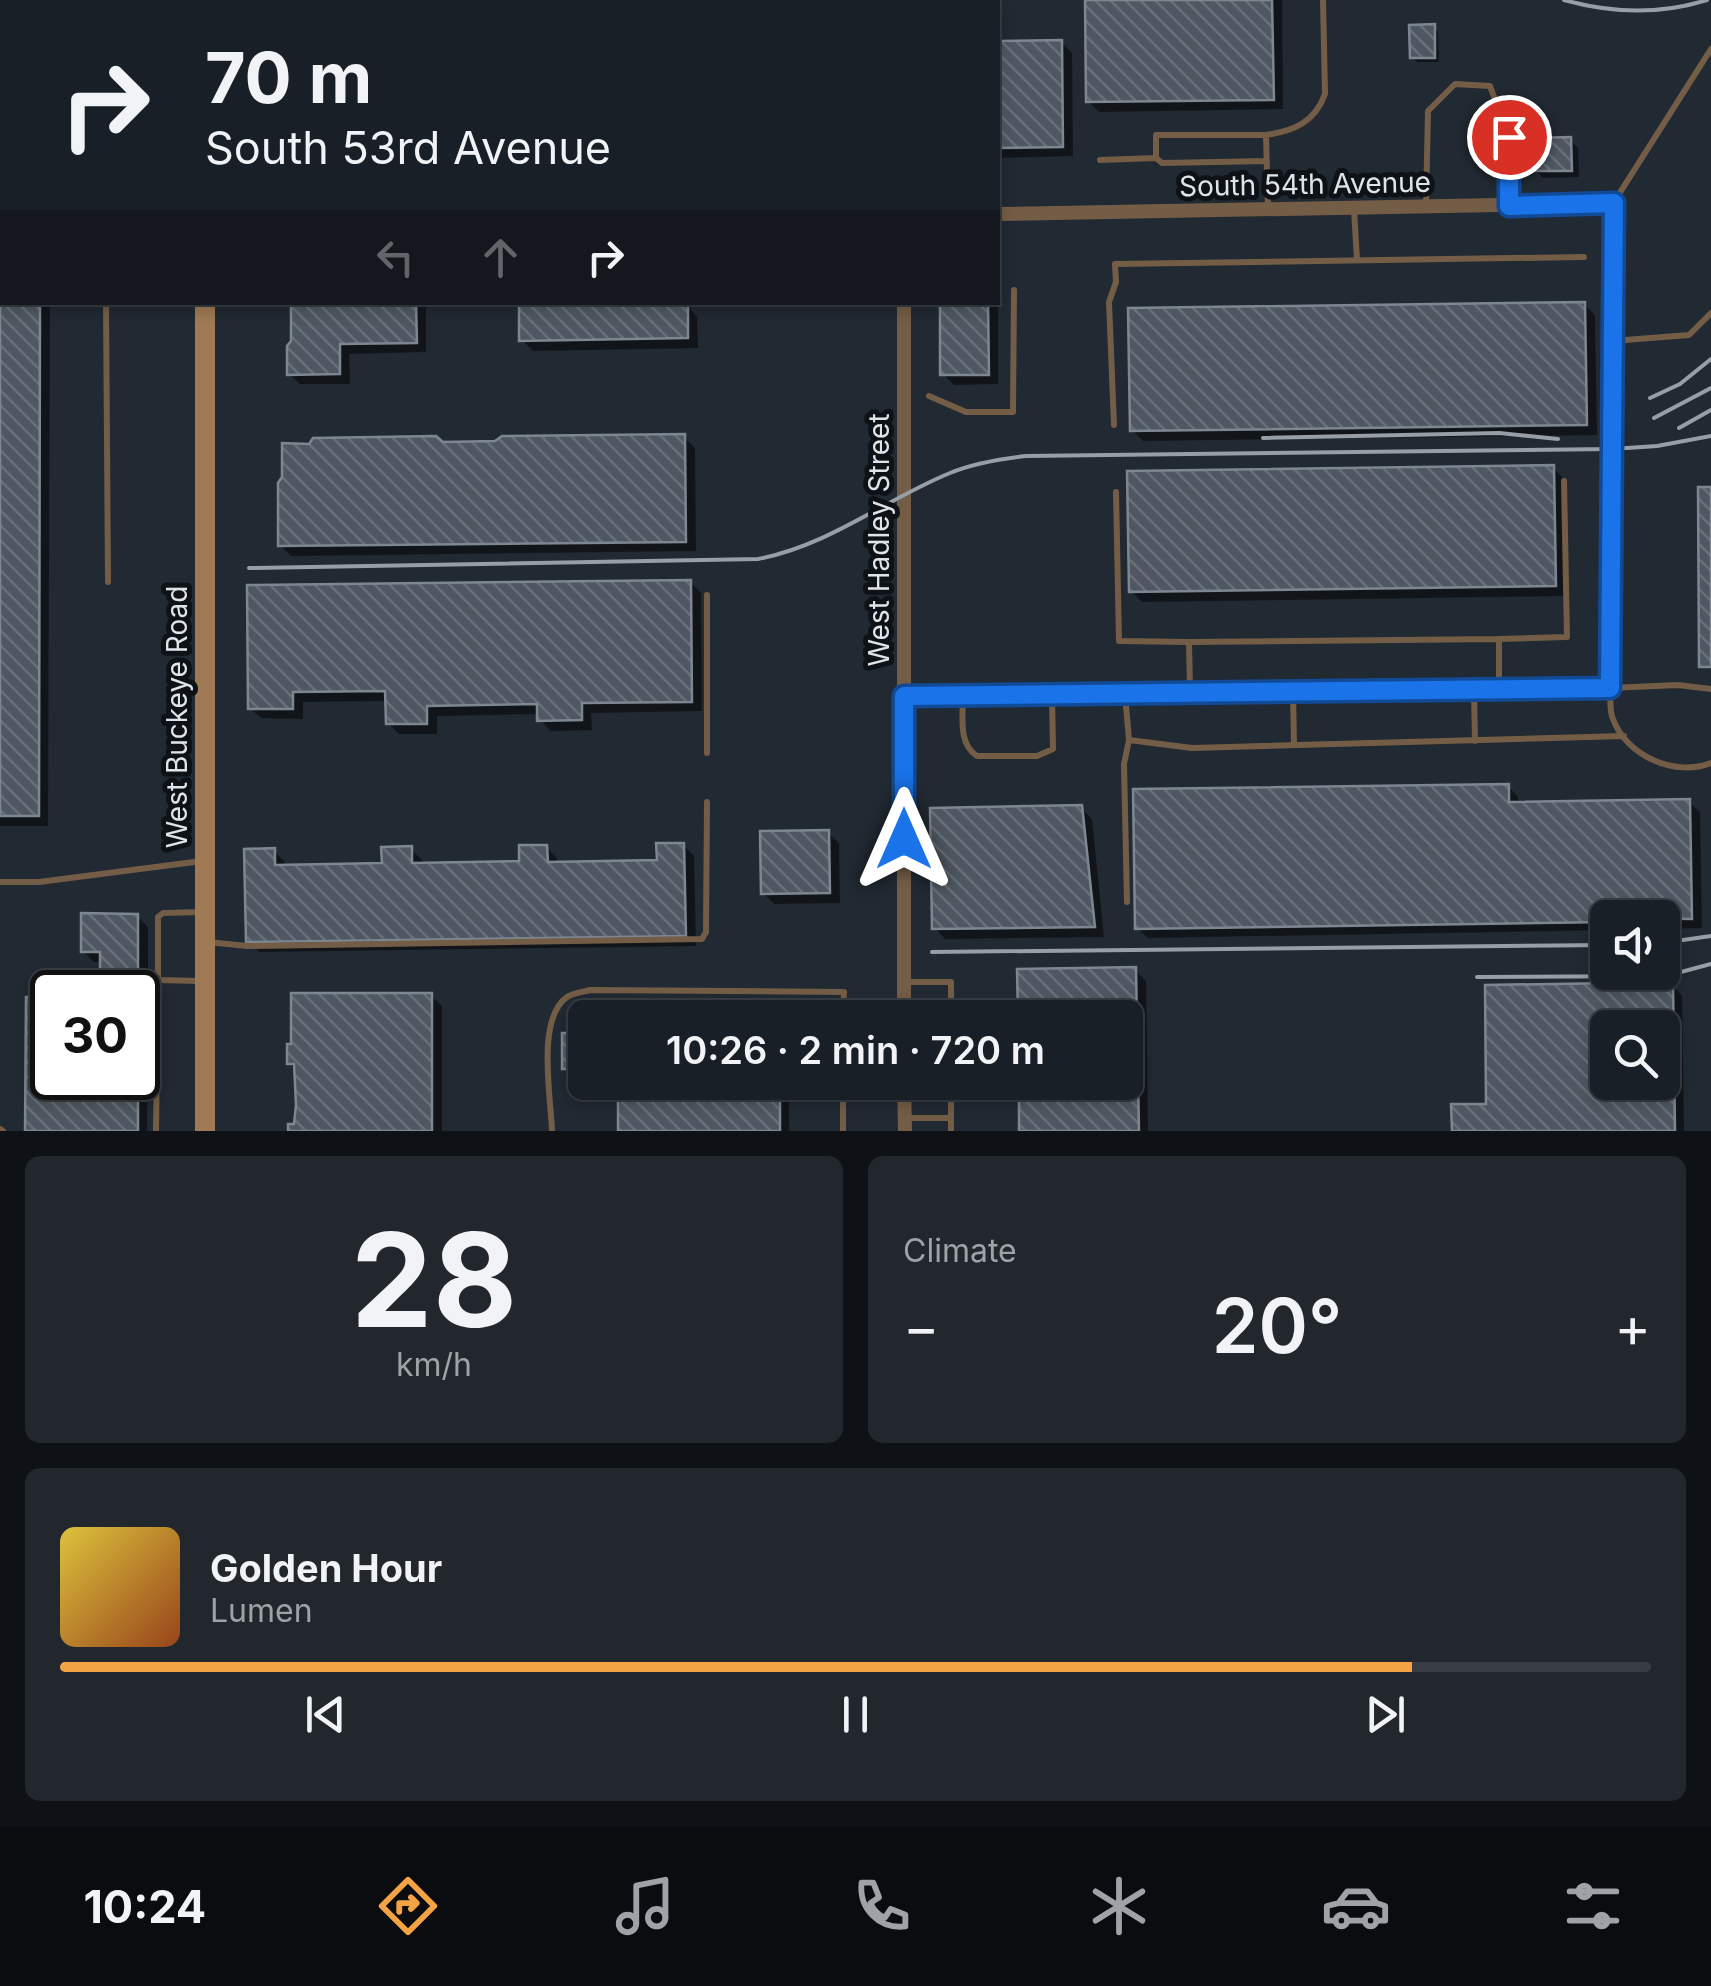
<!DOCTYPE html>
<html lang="en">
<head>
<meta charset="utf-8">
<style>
	:root { --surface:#191f26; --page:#22272e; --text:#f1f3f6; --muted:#9fa2a7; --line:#373d43; --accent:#f4a344 }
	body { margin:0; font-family:Inter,sans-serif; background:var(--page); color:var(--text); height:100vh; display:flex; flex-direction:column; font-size:38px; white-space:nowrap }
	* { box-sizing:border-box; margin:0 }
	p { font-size:32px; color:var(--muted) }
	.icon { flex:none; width:55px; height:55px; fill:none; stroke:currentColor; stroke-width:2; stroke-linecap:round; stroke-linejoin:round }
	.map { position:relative; height:1131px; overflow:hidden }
	.sheet { display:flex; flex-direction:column; gap:25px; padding:25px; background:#0e1115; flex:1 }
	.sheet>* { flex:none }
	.top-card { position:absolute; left:0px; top:0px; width:1000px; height:305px; box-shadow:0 5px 15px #0003,0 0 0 2px var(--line); background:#191f26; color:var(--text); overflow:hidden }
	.fabs { position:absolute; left:1590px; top:900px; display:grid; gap:20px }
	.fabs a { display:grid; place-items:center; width:90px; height:90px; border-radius:15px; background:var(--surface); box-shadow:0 5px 15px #0003,0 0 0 2px var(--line); font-size:50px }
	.speed { position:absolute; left:30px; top:970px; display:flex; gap:20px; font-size:50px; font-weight:700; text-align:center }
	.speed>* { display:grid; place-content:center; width:130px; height:130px; border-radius:50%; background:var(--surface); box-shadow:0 5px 15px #0003,0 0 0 2px var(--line); line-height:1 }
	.speed .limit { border:5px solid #111; border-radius:15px; background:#fff; color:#111 }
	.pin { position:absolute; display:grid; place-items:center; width:85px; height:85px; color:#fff; margin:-42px; border:5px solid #fff; border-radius:50%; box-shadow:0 2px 10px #0007 }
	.me { position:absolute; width:110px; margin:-55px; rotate:0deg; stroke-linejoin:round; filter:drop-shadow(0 0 8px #0008) }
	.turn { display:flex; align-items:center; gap:35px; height:210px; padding:0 40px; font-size:45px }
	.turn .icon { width:130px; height:130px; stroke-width:2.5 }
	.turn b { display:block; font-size:70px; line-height:85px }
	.lanes { display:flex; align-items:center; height:95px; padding:0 40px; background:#0003; justify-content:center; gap:50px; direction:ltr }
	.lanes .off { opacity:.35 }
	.big { font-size:75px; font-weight:600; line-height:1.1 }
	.sheet .tile { flex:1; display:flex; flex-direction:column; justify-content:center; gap:15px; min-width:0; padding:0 35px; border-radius:15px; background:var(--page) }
	.sheet .dial { align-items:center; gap:0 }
	.dial b { font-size:130px; line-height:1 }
	.song { display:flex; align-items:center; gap:30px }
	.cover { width:120px; height:120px; border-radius:15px; background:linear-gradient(135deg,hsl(50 70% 55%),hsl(20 70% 35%)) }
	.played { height:10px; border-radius:5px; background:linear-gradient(90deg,var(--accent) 85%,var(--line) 85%) }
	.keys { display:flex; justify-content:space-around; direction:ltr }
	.heat { display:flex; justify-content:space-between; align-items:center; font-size:55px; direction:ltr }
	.sheet .tiles { flex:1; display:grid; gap:25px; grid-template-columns:1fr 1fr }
	.tile:last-child { grid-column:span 2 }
	.trip { position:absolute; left:568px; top:1000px; width:575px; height:100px; border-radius:15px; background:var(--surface); box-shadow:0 5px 15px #0003,0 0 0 2px var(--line); font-weight:600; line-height:100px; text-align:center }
	.dock { display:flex; height:160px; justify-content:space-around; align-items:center; background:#0a0c0f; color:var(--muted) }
	.dock .icon { width:70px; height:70px }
	.dock .selected { color:var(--accent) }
	.dock b { font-size:45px; color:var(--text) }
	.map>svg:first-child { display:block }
</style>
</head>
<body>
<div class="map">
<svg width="1711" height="1131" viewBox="0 0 1711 1131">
	<defs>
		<pattern id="building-back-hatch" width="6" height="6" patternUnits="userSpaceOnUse" patternTransform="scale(2.5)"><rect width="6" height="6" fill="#4f5862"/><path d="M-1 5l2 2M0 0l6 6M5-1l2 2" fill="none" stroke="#687079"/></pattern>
	</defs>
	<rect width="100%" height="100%" fill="#212932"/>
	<path fill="#0007" fill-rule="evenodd" d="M603 0H880V2H603Z
		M1087 0H1282L1283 109 1099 112 1088 101Z
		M1434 27 1438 32 1439 62H1417L1412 57Z
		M1061 42 1072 53 1073 156 998 158V43Z
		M1570 140 1578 148 1579 177 1543 178 1535 170Z
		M0 267 2 302H50L48 826H0Z
		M998 294V384L954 385 943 374V302H998Z
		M293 302 426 303V352L349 354 350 384H300L289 374 294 342Z
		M527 302H690L691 310 697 317 698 348 533 351 522 340Z
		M1584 304 1595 315 1597 435 1143 441 1132 430Z
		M684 437 695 448 696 551 291 556 280 545 442 445Z
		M1553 468 1564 479 1566 596 1142 602 1131 591Z
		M690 582 701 593 702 711 591 713 592 730 551 731 540 720V714L437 716V734H399L388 723V701L303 702V719L261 718 250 708 249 588Z
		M1508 786 1518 797V804L1689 802 1700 812 1702 928 1662 929V918H1608V930L1148 938 1137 928Z
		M1081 808 1092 819 1104 937 945 939 935 928Z
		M828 833 839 843 840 903 774 904 763 893Z
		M683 845 694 856 696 946 259 952 248 941 274 851 285 862V867L384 866 411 849 422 860V865L521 864 546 847 557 858V864L659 863Z
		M137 916 148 927V988H114L103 977V962H94L83 951Z
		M1135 970 1146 981 1148 1131H1022L1125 1082Z
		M1672 985 1682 996 1684 1131H1454ZM1608 1028H1662V1082H1608Z
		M431 996 442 1006V1131H291L296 1127 297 1071 289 1063Z
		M28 999 52 1000V1078H138V1001L148 1011 147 1131H28Z
		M585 1035V1079H576L565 1068Z
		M621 1082H789V1131H620Z"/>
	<path fill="url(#building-back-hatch)" stroke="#7d8791" stroke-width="2.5" fill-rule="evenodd" d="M601 0H871V2H601Z
		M1085 0H1272L1274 100 1086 102Z
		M1435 24V58H1410L1409 25Z
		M1062 40 1063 147 998 148V41Z
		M1571 137 1572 171H1533L1532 138Z
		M0 265 2 302H40L39 816H0Z
		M291 302H416L417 343 340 344V374L287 375V346L291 341Z
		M524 302H681L688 304V338L519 341V305Z
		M940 302H988L989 375H940Z
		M1585 302 1587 425 1130 431 1128 308Z
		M685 434 686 542 278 546V483L282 477V443L309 444 313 438 436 436 443 442 495 441 502 436Z
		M1554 465 1556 586 1129 592 1127 471Z
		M1698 487H1711V667H1699Z
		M691 580 692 702 582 703V720L537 721V704L427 706V724H386L385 691 293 692V709H248L247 585Z
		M1509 784V802L1690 799 1692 919 1608 918V922L1135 929 1133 789Z
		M1082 805 1095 927 932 929 930 808Z
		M829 830 830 893 761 894 760 831Z
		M656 843H684L686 936 246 942 244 849 275 848V865L382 863 381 847 412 846V863L519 861V845H547L548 862 657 860Z
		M81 913 138 914V978H100V952H81Z
		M1136 967 1139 1131H1019V1082H1125V1018H1018L1017 969Z
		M1673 982 1675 1131H1452L1451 1104H1486L1485 985ZM1608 1028H1662V1082H1608Z
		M291 993H432V1131H288V1124H294L296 1105 294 1064H287V1044H291Z
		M26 997H52V1078H138V997V1131H25Z
		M562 1033H585V1069H562Z
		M618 1082H780V1131H618Z"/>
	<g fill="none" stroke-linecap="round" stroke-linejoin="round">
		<path stroke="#745d46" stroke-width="6" d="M540 0V2
			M433 2 436 0
			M579 2V0
			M1266 135C1294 131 1315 122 1325 94L1323 0
			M1156 158 1162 163 1267 161
			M1100 160 1156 158V135H1266L1268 209
			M1614 202 1711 49
			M1426 205 1428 111 1455 84 1490 86 1509 137V202
			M1354 209 1357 260
			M0 210H2
			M106 302 108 582
			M1612 341 1689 335 1711 313
			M929 396 966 412H1013L1014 290
			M1114 425 1109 302 1116 282 1115 264 1584 257
			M1116 492 1119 641 1189 642
			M1499 639 1567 637 1564 481
			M1711 689 1678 685 1610 688C1611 697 1609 711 1613 719 1627 757 1676 777 1711 763
			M1190 690 1189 642 1499 639V688
			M1474 691 1475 741
			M1293 693 1294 745
			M1125 694 1129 740 1192 748 1624 736
			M963 696C963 717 958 744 977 756H1037L1053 749 1052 696
			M707 753V595
			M0 882H39L202 861
			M1127 902 1124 764 1129 740
			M208 942 247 946 702 939 706 932 707 802
			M200 981 158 980V917L163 913 204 912
			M906 982H951V1018
			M843 1082V1131
			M951 1082V1131
			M908 1118H951
			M0 1129 3 1131
			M156 1131 158 980
			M552 1131C551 1097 536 1019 567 997 573 993 583 992 590 990L844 992 843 1018"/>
		<path stroke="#745d46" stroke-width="14" d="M903 0V2
			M904 302V1018
			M904 696 1610 688 1614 203 998 214
			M904 1082 905 1131"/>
		<path stroke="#9f7a54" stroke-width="20" d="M206 2V0
			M205 1131V302"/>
		<path stroke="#989ea5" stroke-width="4" d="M1564 0C1611 13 1659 15 1707 0
			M1650 398 1680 384 1711 359
			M1654 418 1711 388
			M1679 428 1711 410
			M1263 438 1499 433 1558 439
			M249 568 758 559C830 545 884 500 950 473 974 463 1000 459 1026 456L1612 449 1657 446 1711 436
			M1662 943 1711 936
			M932 952 1608 945
			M1477 977 1666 976 1711 964"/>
	</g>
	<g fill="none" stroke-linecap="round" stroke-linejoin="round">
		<defs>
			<path id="route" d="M904 839V696L1610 688 1614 203 1509 206V137"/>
		</defs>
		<use href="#route" stroke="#114b97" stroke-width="25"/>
		<use href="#route" stroke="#1a73e8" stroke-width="18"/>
	</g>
	<g text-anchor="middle" stroke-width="10" stroke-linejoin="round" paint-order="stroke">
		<g font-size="28" fill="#dfe4ea" stroke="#0e1216">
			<text transform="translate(1305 184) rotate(-1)" y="10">South 54th Avenue</text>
			<text transform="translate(879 540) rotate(-90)" y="10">West Hadley Street</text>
			<text transform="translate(177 717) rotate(-90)" y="10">West Buckeye Road</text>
		</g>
	</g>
</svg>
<div class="fabs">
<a><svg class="icon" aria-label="sound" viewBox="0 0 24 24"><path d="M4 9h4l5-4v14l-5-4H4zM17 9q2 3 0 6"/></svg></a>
<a><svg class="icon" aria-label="search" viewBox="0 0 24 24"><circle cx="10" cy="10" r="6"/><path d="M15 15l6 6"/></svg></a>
</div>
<div class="speed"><div class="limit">30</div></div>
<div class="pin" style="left:1509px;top:137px;background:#d93025"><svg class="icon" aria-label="arrive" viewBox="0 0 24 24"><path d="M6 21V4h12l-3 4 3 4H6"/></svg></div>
<svg class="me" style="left:904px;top:839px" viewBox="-20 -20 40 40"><path d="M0-17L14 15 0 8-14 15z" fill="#1a73e8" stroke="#fff" stroke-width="4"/></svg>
<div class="trip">10:26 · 2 min · 720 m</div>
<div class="top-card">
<div class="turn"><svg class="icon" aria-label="right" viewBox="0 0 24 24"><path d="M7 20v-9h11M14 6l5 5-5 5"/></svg><div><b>70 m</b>South 53rd Avenue</div></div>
<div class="lanes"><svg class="icon off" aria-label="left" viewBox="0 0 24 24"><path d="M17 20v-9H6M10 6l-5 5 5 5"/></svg><svg class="icon off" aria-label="ahead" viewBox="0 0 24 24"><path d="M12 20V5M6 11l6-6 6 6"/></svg><svg class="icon" aria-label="right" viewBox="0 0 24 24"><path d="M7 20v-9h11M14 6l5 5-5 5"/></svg></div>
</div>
</div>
<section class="sheet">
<div class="tiles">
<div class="tile dial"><b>28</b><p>km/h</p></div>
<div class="tile"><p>Climate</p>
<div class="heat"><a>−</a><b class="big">20°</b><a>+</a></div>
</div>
<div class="tile">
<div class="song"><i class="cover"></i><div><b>Golden Hour</b><p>Lumen</p></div></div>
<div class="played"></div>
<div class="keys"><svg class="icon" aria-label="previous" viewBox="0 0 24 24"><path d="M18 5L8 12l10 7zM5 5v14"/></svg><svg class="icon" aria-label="pause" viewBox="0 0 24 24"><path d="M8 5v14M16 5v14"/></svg><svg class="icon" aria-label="next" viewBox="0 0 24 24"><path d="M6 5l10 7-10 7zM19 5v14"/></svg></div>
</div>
</div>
</section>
<nav class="dock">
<b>10:24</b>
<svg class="icon selected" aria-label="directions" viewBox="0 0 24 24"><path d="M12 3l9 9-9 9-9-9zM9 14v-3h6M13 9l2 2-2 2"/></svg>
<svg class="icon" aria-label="music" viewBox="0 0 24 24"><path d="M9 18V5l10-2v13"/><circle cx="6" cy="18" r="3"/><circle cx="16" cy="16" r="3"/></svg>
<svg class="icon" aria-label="phone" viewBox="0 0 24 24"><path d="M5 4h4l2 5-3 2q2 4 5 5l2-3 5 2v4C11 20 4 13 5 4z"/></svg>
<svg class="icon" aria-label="climate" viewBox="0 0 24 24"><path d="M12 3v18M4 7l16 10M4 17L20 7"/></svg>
<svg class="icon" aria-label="car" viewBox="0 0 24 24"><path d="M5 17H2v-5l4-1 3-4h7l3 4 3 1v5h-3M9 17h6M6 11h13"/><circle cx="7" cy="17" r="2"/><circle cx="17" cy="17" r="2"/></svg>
<svg class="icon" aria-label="filters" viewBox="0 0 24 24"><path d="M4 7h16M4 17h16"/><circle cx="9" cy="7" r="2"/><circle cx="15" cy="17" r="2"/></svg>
</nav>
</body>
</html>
